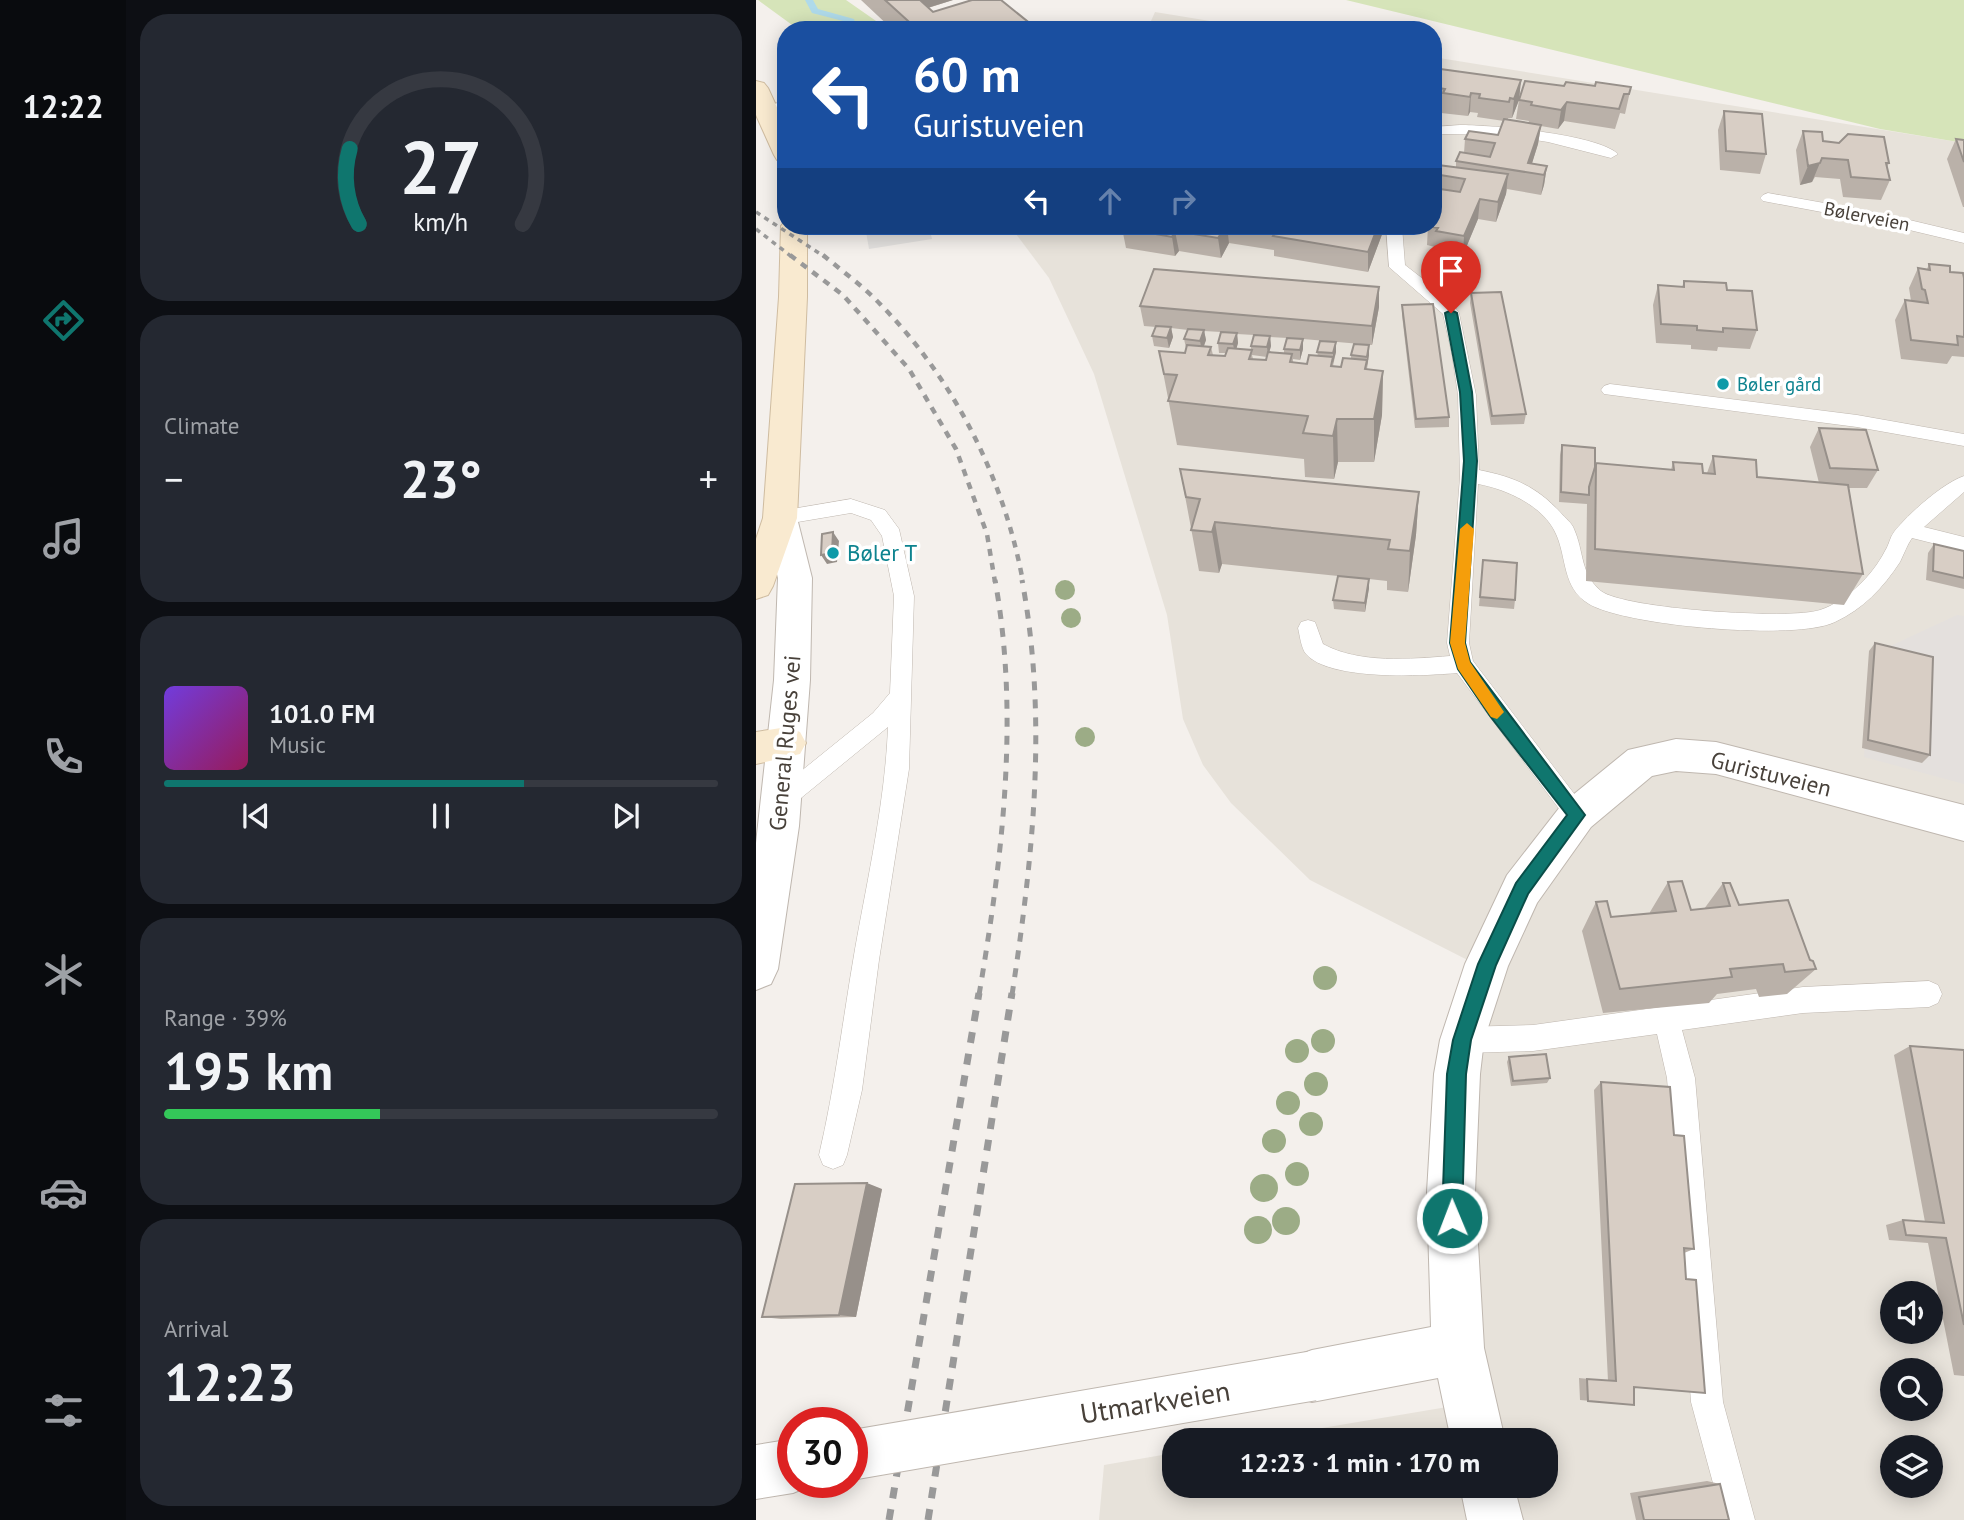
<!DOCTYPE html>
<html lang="en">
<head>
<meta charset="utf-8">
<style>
	:root { --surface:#171b24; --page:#242831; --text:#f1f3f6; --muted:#9ea1a6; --line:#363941; --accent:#0f766e }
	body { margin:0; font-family:"PT Sans",sans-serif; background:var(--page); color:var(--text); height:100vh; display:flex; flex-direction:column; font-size:26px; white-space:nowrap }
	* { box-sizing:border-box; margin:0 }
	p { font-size:23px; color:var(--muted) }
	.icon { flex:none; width:38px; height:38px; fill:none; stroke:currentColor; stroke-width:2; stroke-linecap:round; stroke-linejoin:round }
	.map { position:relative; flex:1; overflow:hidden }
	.drawer { display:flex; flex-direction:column; gap:14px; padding:14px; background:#0d0f14; width:630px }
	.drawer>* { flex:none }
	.hud { position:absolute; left:21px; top:21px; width:665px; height:214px; border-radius:28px; box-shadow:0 4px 18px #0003; background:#1a4fa0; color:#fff; overflow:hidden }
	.tools { position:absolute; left:1124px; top:1281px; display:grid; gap:14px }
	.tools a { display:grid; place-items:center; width:63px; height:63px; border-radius:50%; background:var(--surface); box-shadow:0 4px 18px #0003; font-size:35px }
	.speed { position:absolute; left:21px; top:1407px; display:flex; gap:14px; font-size:35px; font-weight:700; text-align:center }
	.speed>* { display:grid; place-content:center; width:91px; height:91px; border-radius:50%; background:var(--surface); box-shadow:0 4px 18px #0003; line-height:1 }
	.speed .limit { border:10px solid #d22; background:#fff; color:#111 }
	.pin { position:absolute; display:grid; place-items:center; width:60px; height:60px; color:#fff; margin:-72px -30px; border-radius:50% 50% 50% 0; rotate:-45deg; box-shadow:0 0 7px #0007 }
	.pin .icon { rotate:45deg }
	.me { position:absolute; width:77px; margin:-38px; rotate:359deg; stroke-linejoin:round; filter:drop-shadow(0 0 5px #0008) }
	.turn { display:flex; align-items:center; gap:24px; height:147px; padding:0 21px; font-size:32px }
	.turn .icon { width:91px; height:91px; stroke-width:2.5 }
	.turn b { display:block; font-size:49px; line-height:60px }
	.lanes { display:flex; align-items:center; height:66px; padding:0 21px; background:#0003; justify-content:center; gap:35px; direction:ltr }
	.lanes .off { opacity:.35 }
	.big { font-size:52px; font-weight:700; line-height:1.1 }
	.drawer .tile { flex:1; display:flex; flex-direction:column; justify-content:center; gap:10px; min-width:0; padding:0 24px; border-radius:28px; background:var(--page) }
	.drawer .dial { align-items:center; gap:0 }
	.dial svg { height:182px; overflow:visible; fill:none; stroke:var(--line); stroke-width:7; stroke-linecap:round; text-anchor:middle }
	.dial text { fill:var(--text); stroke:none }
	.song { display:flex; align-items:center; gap:21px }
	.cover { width:84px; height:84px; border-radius:10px; background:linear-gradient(135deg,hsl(260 70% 55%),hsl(330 70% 35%)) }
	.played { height:7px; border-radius:4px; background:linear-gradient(90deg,var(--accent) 65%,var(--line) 65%) }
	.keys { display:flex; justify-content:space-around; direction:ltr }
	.heat { display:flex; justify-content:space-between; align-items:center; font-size:38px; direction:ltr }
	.charge { height:10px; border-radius:5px; background:linear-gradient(90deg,#34c759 39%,var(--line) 0) }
	.trip { position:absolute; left:406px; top:1428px; width:396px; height:70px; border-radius:28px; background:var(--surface); box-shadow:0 4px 18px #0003; font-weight:700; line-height:70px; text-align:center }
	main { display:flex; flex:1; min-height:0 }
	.tab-bar { display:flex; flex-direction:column; width:126px; justify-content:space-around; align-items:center; background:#090b0e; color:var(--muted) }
	.tab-bar .icon { width:49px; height:49px }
	.tab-bar .selected { color:var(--accent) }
	.tab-bar b { font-size:32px; color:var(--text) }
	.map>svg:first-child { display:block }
</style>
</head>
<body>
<main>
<nav class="tab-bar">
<b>12:22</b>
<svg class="icon selected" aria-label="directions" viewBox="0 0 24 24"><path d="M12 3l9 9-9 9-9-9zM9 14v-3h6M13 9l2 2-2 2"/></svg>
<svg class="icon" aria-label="music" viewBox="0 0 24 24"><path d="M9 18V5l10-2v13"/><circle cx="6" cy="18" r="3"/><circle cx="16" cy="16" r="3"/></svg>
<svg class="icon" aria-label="phone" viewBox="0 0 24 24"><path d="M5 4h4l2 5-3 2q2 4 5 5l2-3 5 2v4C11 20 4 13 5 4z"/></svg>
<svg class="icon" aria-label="climate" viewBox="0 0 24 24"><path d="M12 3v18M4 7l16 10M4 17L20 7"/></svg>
<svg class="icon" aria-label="car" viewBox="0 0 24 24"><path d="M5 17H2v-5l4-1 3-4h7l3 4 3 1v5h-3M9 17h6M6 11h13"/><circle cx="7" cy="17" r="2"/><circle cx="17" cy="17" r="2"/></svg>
<svg class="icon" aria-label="filters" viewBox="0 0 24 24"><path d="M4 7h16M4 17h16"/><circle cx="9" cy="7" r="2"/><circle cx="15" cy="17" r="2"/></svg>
</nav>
<section class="drawer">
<div class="tile dial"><svg viewBox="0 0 100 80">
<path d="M14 69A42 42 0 1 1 86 69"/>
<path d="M14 69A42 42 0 0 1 10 36" stroke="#0f766e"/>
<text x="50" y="56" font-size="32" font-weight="700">27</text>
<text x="50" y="72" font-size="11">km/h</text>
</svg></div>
<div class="tile"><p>Climate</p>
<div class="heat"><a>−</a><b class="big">23°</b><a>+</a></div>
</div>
<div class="tile">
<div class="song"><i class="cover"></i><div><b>101.0 FM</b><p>Music</p></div></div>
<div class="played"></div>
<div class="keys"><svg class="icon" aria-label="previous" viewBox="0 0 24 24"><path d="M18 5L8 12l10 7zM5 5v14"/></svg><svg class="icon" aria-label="pause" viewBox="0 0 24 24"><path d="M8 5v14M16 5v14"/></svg><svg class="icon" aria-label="next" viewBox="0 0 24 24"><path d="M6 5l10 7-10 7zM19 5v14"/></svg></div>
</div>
<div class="tile"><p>Range · 39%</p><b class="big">195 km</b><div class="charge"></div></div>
<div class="tile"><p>Arrival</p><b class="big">12:23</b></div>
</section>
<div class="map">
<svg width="1208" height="1520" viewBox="0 0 1208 1520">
	<rect width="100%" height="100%" fill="#f4f0ec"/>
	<path fill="#e7e2da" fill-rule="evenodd" d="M399 12 509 30H391Z
		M677 57 1208 143V1520H343L348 1465 418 1453V1486H789V1440H495L709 1404 698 1171 745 977 554 880 475 803 447 765 427 719 411 615 338 374 293 278 254 226H677ZM1136 1293H1174V1332H1136ZM1136 1370H1174V1409H1136ZM1136 1447H1174V1486H1136Z"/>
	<path fill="#e4e0dd" d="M1201 615 1208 616V784L1108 757 1115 655Z"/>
	<path fill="#d6e4b9" d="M2 0H90L133 30H43Z
		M590 0H1208V143L1124 129Z"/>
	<path fill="#e3e1df" d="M109 226H173L176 239 113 249Z"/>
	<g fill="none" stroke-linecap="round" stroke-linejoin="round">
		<path fill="#afdaea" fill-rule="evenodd" d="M49 0H57L62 9 98 19 101 30H93L91 22 56 13Z"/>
		<defs>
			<path id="lane" d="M30 101V109L11 114 4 110 6 107Z
				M704 125C736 125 841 134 862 154L855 158 792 142 748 135 687 134 677 140 678 127Z
				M1012 193 1124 213 1208 233V243L1124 223 1007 201 1004 198 1007 195Z
				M630 226H646L649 265 693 299 703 313 720 395 723 470C758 477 780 486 805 513 809 518 816 523 818 529 828 551 824 574 845 591 868 609 1035 620 1064 610 1091 601 1116 576 1129 551 1133 545 1134 537 1138 532 1152 514 1187 483 1208 476V492L1168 527 1208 537V551L1156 538C1151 545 1148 554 1144 562 1127 588 1107 609 1079 622 1041 641 870 626 833 604 806 588 811 558 800 534 788 506 750 489 722 484L713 643 717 661 829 808 833 815 829 822 821 825 813 822 701 673C669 676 573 681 550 654 545 648 544 636 542 628L545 622 552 620 559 622 567 644C603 664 655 659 694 656L691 643 704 477 702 395 696 354 687 314 633 267Z
				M854 384 1101 415 1208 434V446L1101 427 848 394 845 390 848 386Z
				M95 499 129 510 143 529 158 596 153 769 123 960 106 1090 91 1155 87 1165 77 1169 67 1165 63 1155C79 1087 87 1018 99 949 112 876 129 802 132 727L34 807 26 810 18 807 14 800 18 793 117 713 134 693 138 596 126 536 115 520 95 513 24 525 17 523 14 518 17 513 24 511Z
				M1173 981 1182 985 1186 994 1182 1003 1173 1007 1047 1013 926 1030 939 1078 967 1402 999 1520H967L935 1402 911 1078 901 1034 777 1051 706 1053 697 1049 693 1040 697 1031 706 1027 777 1025 1047 987Z"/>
			<path id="street" d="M24 506 36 509 41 518 56 578 54 680 43 826 22 969 15 984 0 990V843L18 680 22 578 7 518 12 509Z
				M920 739 960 742 1208 805V841L960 774 920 771 896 776 835 827 781 903 752 966 728 1040 724 1074 719 1192 728 1348 749 1440H695L682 1378 556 1402 537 1395 530 1376 537 1357 556 1350 675 1327 671 1192 678 1074 684 1040 709 964 751 875 807 803 872 750Z
				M37 1439V1482H58L56 1485 37 1493 0 1499V1445Z
				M704 1486H758L767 1520H711Z"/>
			<path id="secondary" d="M0 81 8 83 12 88 30 127V162L21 160 18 155 0 115Z
				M30 220V226H51V297L41 518 17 586 12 595 0 599V539L7 518 23 297 25 226Z
				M31 727 44 732 50 743 44 754 0 764V732Z"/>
		</defs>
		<use href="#lane" stroke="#bfb7af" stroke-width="1"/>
		<use href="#street" stroke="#bfb7af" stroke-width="2"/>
		<use href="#secondary" stroke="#cfbca0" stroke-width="2"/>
		<use href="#lane" fill="#fff" fill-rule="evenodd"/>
		<use href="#street" fill="#fff" fill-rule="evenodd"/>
		<use href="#secondary" fill="#f9ead0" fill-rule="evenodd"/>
		<path stroke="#999" stroke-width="3.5" stroke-dasharray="5 5" stroke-linecap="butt" d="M0 212 69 257
			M0 229 36 257"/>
		<path stroke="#999" stroke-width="4.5" stroke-dasharray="7 7" stroke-linecap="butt" d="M34 255 87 295 153 369 200 449 231 534 239 582
			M67 255C86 271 107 286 124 304 198 379 248 478 267 582"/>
		<path stroke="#999" stroke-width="5" stroke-dasharray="9 9" stroke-linecap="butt" d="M223 995C246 859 264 717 239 580
			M256 995C277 856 292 719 266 580"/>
		<path stroke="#999" stroke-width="7" stroke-dasharray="11 11" stroke-linecap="butt" d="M133 1520 223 993
			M172 1520 256 993"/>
		<defs>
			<path id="street-bridge" d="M96 1455 556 1376"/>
		</defs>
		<use href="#street-bridge" stroke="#bfb7af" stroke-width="51" stroke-linecap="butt"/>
		<use href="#street-bridge" stroke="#fff" stroke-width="49"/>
	</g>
	<g fill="#9cac86">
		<circle cx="309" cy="590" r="10"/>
		<circle cx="315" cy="618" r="10"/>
		<circle cx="329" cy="737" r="10"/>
		<circle cx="569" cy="978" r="12"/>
		<circle cx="567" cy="1041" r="12"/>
		<circle cx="541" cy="1051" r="12"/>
		<circle cx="560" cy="1084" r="12"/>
		<circle cx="532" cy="1103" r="12"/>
		<circle cx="555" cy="1124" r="12"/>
		<circle cx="518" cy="1141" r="12"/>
		<circle cx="541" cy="1174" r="12"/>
		<circle cx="508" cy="1188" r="14"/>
		<circle cx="530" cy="1221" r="14"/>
		<circle cx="502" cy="1230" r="14"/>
	</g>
	<path fill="#bab1a9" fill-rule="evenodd" d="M105 0H197L172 8 177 12 271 21 273 30H137Z
		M677 68 765 80 763 100 756 118H752V120L772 123 773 121 760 119 763 100 808 86 875 87 869 114 864 113 859 129 808 121 802 129 785 126 782 144 776 163 791 166 788 185 785 195 751 189 750 194 740 222 722 219 707 255 679 250V247L671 245 672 226H677L678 174 700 167V161L708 153 709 139 742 135 748 121 721 117 722 113 714 112 712 116 685 113 686 108 677 107Z
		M968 111 1010 154 1004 174 964 170 962 130Z
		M1047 131 1067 141 1133 163 1131 167 1134 180 1125 200 1087 197 1084 179 1059 177 1056 182 1044 185 1040 150Z
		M1200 139 1208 140V207H1207L1191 159Z
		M368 226H628V229L612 272 518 256V250L473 243 465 258 423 251 419 256 370 248 366 228Z
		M1173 264 1194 272 1208 278V357L1196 356 1191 364 1145 359 1139 320 1149 300 1155 301 1153 288 1162 268 1171 269Z
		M928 281 971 290 1001 330 994 349 962 347 961 351 935 349V345L900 343 897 305 902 285 926 287Z
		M623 287V307L616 345 547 339V349L544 360 537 359V363L551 364 562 356 561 352 580 342V352L577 366 585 367 595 359V355H613L611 369 627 371 626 415 618 462H582L578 479 549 477 548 459 421 445 403 351 429 353 430 348 428 339 432 330 415 328 417 337 413 348 398 346 396 336 400 327 388 326 384 306ZM448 331 465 332 462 343 463 353H470L469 356 457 355 455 347 448 346 450 340ZM481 334 498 335 495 346V350L480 349 482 343ZM514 337 531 338 528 349V353L513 352 515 346ZM496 355 511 357 510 360 497 359Z
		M715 293 770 414 768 424 735 425 714 303Z
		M646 305 693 417V427L659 428 646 315Z
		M1063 428 1122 470 1111 488H1093L1107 574 1088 605 830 581 831 503V504L803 502 804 455 806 445 839 467 915 470 917 462 951 473 957 456 1001 477 1063 483 1054 447Z
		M424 469 663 492 660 535 652 592 631 590V581L613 579V588L609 612 578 609 577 600 582 576 466 564 463 573 443 571Z
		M1178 544 1208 551V589L1170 580 1172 553Z
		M727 560 759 600 758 609 723 606Z
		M1119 643 1174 755 1166 763 1106 748 1113 651Z
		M912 882 935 910 948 909 967 883 983 905 1054 960 1060 969 1031 994 1003 997 1000 989 961 994 953 1003 847 1013 826 931 840 902 855 917 894 914V912Z
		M1154 1046 1208 1050V1376L1198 1375 1172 1243 1133 1240 1130 1225 1147 1220 1169 1222 1138 1055Z
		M753 1057 794 1078 791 1083 755 1086 751 1062Z
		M845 1082 918 1135 938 1249 928 1253 878 1388V1405L824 1400 823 1378 852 1381 838 1090Z
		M126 1189 100 1317 25 1319 6 1317Z
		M951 1481 964 1484 973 1520H880L874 1493Z"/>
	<path fill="#97908a" d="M148 0H197L152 14Z
		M271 21 273 30H245Z
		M765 80 763 100 756 118 758 99Z
		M715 93 714 112 712 116 714 97Z
		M811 102 808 121 802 129 805 110Z
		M785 125 782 144 773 173 772 163Z
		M1066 158 1056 182 1044 185 1052 166Z
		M791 166 788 185 785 195 788 175Z
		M752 174 750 194 740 222 742 202Z
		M724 199 722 219 707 255 708 236Z
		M470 226H471L473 243 465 258 462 238Z
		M622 226H628V229L612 272V252Z
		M419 231 423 251 419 256 416 237Z
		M623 287V307L616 345V326Z
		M415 327 417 337 413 348 411 338Z
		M448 330 450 340 446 351 444 341Z
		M481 333 482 343 479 354 477 344Z
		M514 336 515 346 512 357 511 347Z
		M547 339V349L544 360V350Z
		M580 342V352L577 363V353Z
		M613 345V355L611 366V357Z
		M627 371 626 415 618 462V419Z
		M581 419 582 462 578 479 577 436Z
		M663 492 660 535 652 592 654 551Z
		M459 522 466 564 463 573 456 532Z
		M77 532 83 541 81 562 71 564 65 555Z
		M613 579V588L609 612V603Z
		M111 1183 126 1189 100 1317 83 1315Z"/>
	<path fill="#d8cec5" stroke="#97908a" stroke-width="2" d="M129 0H164L177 12 216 0H245L271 21 245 30H162Z
		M475 26 497 29 473 30Z
		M677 68 765 80 758 99 754 98 753 102 723 98 724 94 715 93 714 97 687 93 689 89 677 87Z
		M769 81 808 86 810 82 839 86 840 82 875 87 873 94H868L863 109 811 102 805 110 775 105 776 102 763 100Z
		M968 111 1006 114 1010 154 970 151Z
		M748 119 785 125 772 163 791 166 788 175 700 161 704 152 734 157 739 143 709 139 713 131 742 135Z
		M1047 131 1066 132 1067 141 1083 143 1092 134 1128 137 1133 163H1130L1134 180 1095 177 1092 160 1066 158 1064 163 1052 166Z
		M1200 139 1208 140V162Z
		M682 165 752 174 742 202 724 199 708 236 680 231 682 228 672 226H677V213L683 200 677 199V188L704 192 709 179 678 174Z
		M368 226H470L462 238 419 231 416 237 366 228Z
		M487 226H622L612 252 517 236 520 231Z
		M1173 264 1194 266V272L1207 273 1208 278V337L1201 336 1202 345 1155 340 1149 300 1172 303 1169 290 1166 289 1162 268 1174 270Z
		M398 269 623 287 616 326 384 306Z
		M928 281 970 283 971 290 996 291 1001 330 967 328V332L941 330V326L905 324 902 285 928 287Z
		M745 292 770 414 736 416 715 293Z
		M677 304 693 417 660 419 646 305Z
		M400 326 415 327 411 338 396 336Z
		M432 329 448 330 444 341 428 339Z
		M465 332 481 333 477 344 462 343Z
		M498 335 514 336 511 347 495 346Z
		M531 338 547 339 544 350 528 349Z
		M564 341 580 342 577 353 561 352Z
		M598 344 613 345 611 357 595 355Z
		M431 345 455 347 452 355 469 356 472 348 496 350 493 359 510 360 512 352 536 354 534 362 551 364 553 355 577 357 575 366 585 367 587 358 611 360 609 369 627 371 618 419H581L577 436 547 433 552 416 412 401 421 375 408 374 403 351 429 353Z
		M1063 428 1110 430 1122 470 1074 468Z
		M806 445 839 448V467L833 487V495L805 492Z
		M957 456 1000 460 1001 477 1092 485 1107 574 839 549 840 463 918 470 917 462 946 464 947 473 959 474Z
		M424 469 663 492 654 551 632 549 634 540 459 522 456 532 435 530 444 499 430 497Z
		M77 532 76 553 65 555 66 534Z
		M1178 544 1208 551V578L1177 571Z
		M727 560 761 563 759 600 724 597Z
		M582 576 613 579 609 603 577 600Z
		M1119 643 1177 657 1174 755 1112 740Z
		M926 881 935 910 974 906 967 883H974L983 905 1032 900 1054 960 1057 961 1060 969 1029 972 1027 964 974 969 976 977 864 989 840 902 851 901 855 917 920 911 912 882Z
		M1154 1046 1208 1050V1325L1190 1238 1150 1235 1147 1220 1188 1223Z
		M790 1054 794 1078 757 1081 753 1057Z
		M845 1082 914 1087 918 1135 928 1136 938 1249 928 1248 930 1279 940 1280 949 1393 878 1387V1405L832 1401 831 1379 860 1381Z
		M111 1183 83 1315 6 1317 39 1184Z
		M964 1484 973 1520H888L883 1497Z"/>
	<path fill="#0f766e" stroke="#0a4d48" stroke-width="2" d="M695 310 701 313 716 392 721 461 709 643 714 662 829 815 772 894 740 965 715 1040 710 1074 706 1218 703 1225 696 1228 689 1225 686 1218 691 1074 697 1040 722 964 760 883 811 815 734 716 702 669 694 643 708 461 704 392 689 313Z"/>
	<path fill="#f59e0b" d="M711 523 718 529 709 643 714 662 748 712 741 719 735 717 702 669 694 643 704 529Z"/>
	<g fill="#0f9aa8" stroke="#fff" stroke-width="2.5">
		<circle cx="967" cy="384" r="7"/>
		<circle cx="77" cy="553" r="7"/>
	</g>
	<g text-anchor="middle" stroke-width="7" stroke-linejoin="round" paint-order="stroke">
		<g font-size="19" fill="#48413a" stroke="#fff">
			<text transform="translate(1111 216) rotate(11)" y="7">Bølerveien</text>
		</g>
		<g font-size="19" fill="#0d838f" stroke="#fff" text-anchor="start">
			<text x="981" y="391">Bøler gård</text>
		</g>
		<g font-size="23" fill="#0d838f" stroke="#fff" text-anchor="start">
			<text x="91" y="561">Bøler T</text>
		</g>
		<g font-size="23" fill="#48413a" stroke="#fff">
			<text transform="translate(29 743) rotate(-85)" y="8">General Ruges vei</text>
			<text transform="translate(1015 774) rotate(14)" y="8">Guristuveien</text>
		</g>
		<g font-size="28" fill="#48413a" stroke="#fff">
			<text transform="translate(399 1402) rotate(-9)" y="10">Utmarkveien</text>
		</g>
	</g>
</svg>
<div class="tools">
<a><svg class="icon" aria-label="sound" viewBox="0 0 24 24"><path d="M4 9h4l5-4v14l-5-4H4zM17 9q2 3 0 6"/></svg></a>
<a><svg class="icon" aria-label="search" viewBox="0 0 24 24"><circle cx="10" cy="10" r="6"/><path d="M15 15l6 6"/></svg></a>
<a><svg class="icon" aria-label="layers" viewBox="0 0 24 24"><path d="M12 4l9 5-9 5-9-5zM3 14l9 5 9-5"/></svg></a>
</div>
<div class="speed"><div class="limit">30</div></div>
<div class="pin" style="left:695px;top:313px;background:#d93025"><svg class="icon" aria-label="arrive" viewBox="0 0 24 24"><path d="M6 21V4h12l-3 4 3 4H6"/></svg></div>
<svg class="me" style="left:696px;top:1218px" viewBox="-20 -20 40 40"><circle r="17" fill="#0f766e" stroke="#fff" stroke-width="3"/><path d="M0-11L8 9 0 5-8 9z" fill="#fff"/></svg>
<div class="trip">12:23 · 1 min · 170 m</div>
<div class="hud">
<div class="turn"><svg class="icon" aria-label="left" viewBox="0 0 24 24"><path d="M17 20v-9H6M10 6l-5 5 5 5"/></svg><div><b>60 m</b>Guristuveien</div></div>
<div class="lanes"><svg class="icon" aria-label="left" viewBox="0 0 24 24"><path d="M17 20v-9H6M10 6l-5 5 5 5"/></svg><svg class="icon off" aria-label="ahead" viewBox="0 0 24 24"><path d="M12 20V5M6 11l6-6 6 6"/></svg><svg class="icon off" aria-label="right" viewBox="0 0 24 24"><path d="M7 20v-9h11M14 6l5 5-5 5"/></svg></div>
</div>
</div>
</main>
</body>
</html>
